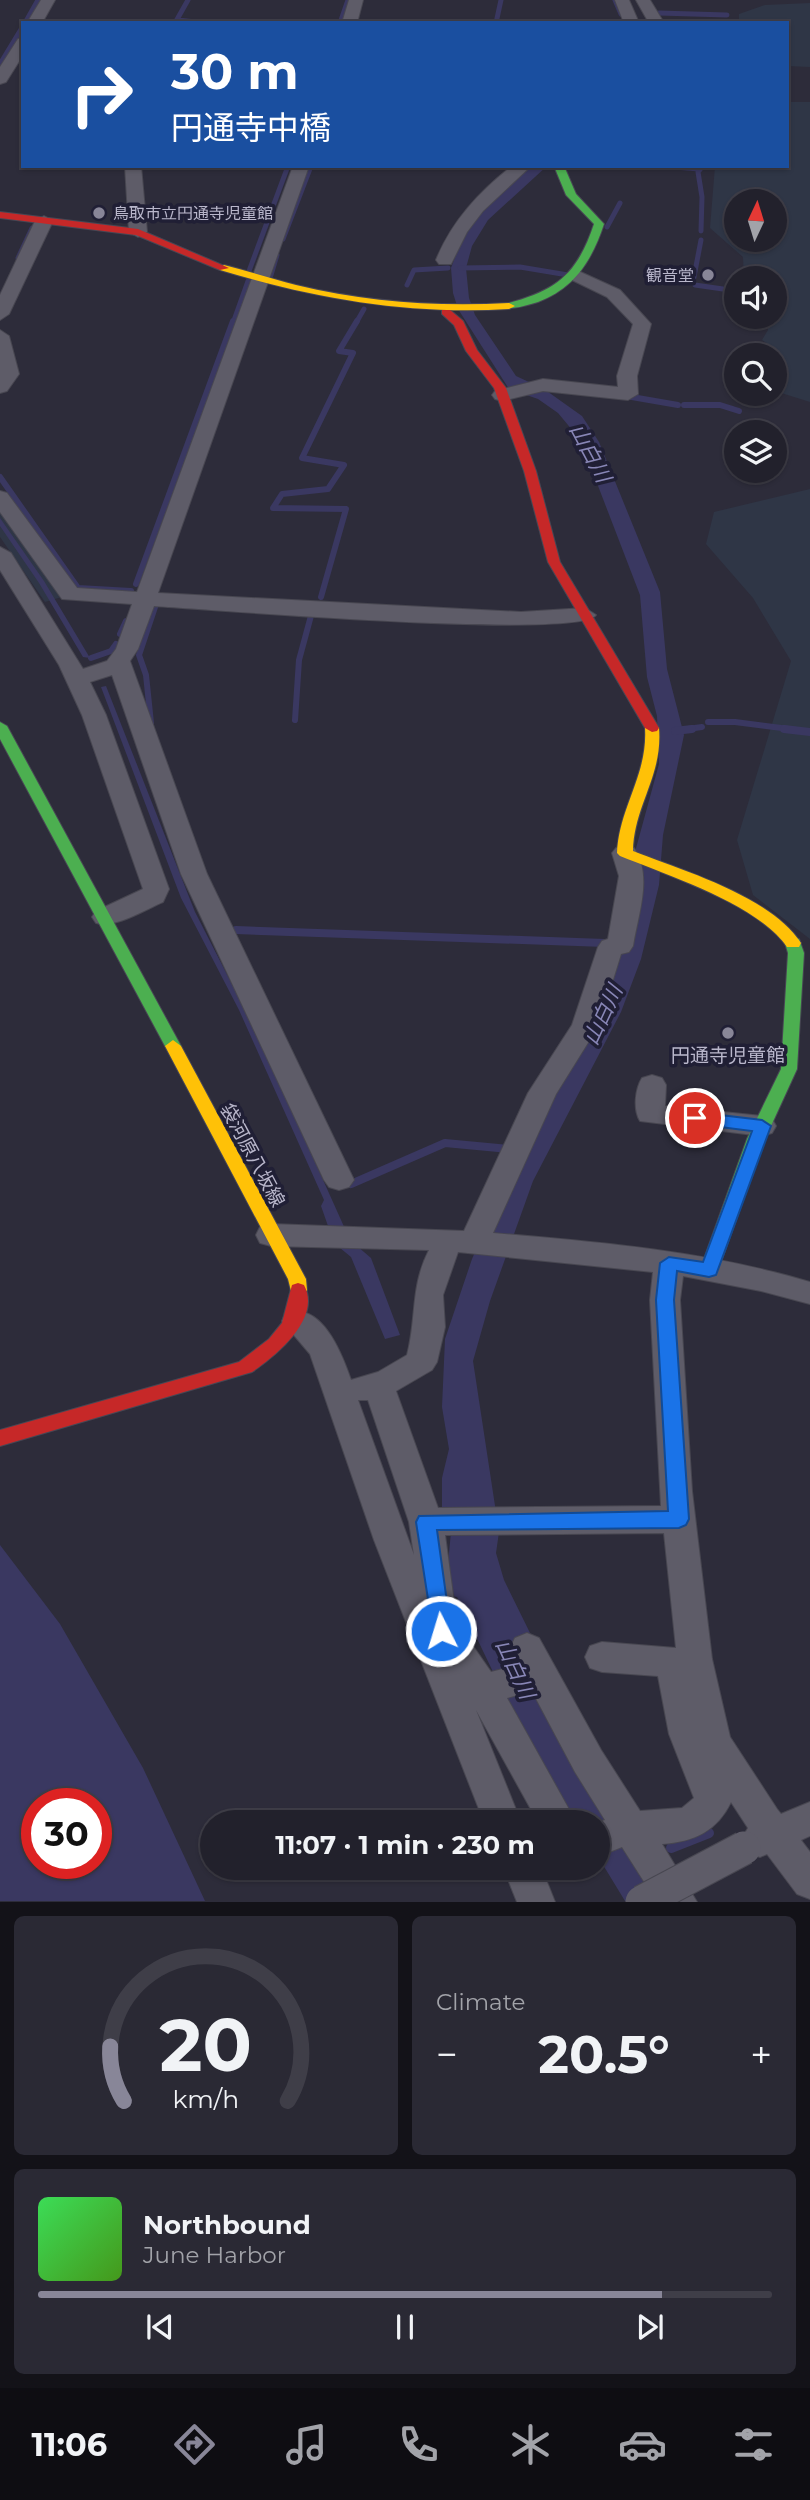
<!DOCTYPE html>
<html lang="en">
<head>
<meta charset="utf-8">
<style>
	:root { --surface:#22212c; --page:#2a2934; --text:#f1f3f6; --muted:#a2a3a9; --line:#3f3e48; --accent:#888698 }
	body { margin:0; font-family:Montserrat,"Noto Sans JP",sans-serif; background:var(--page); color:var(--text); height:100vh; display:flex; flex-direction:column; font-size:26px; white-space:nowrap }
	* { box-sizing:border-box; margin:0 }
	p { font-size:23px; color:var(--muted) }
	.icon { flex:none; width:38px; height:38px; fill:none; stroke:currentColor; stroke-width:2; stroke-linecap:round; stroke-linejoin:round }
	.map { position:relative; height:1902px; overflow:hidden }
	.details { display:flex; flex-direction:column; gap:14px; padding:14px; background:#131218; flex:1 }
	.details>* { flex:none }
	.hud { position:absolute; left:21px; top:21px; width:768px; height:147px; border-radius:0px; box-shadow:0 2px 5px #0004,0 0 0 2px var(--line); background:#1a4fa0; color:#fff; overflow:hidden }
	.needle { width:46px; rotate:4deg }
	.controls { position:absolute; left:724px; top:189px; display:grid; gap:14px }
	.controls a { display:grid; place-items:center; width:63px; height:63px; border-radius:50%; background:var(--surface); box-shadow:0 2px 5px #0004,0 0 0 2px var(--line); font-size:35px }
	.speed { position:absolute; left:21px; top:1788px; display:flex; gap:14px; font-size:35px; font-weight:700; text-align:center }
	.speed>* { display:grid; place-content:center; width:91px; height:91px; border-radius:50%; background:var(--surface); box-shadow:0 2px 5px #0004,0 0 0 2px var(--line); line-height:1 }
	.speed .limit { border:10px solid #d22; background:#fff; color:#111 }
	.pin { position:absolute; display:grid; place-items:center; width:60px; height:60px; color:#fff; margin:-30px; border:4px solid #fff; border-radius:50%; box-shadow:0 2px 7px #0007 }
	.me { position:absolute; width:77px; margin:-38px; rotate:355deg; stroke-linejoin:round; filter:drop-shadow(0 0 5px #0008) }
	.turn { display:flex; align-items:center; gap:24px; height:147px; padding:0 35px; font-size:32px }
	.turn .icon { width:91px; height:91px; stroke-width:2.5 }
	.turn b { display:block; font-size:49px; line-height:60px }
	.big { font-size:52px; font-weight:700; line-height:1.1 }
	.details .tile { flex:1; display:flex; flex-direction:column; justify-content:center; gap:10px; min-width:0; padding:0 24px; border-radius:10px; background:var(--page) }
	.details .dial { align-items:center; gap:0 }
	.dial svg { height:182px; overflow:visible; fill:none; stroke:var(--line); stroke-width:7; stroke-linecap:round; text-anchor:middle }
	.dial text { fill:var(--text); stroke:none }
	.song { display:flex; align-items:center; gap:21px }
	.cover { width:84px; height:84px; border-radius:10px; background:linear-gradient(135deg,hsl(130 70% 55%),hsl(100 70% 35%)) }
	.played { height:7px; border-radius:4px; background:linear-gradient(90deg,var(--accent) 85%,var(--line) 85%) }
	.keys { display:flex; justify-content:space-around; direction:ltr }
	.heat { display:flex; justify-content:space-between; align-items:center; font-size:38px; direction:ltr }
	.details .tiles { flex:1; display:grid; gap:14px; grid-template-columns:1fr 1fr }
	.tile:last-child { grid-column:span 2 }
	.trip { position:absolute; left:200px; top:1810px; width:410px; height:70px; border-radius:35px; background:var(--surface); box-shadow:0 2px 5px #0004,0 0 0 2px var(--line); font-weight:700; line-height:70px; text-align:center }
	.tab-bar { display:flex; height:112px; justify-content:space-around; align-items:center; background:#0e0d12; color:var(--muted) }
	.tab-bar .icon { width:49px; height:49px }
	.tab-bar .selected { color:var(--accent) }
	.tab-bar b { font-size:32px; color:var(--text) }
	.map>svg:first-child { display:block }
</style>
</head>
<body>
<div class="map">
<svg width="810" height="1902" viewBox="0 0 810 1902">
	<rect width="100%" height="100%" fill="#2d2c3a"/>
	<path fill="#2f3646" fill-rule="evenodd" d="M810 3V67L788 66V23H739V14L765 5Z
		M788 102H810V402L775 391V355H772L778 351 762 340 768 330V317H775V278H744L743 257 710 228 715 166H788ZM775 201V240H737V201Z
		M810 489V939L753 895 737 840 791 661 753 598 706 544 714 512Z
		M0 505 65 596 45 602 0 537Z"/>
	<path fill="#3a3861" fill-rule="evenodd" d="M531 166H547L488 220 472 246 466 268 469 298 475 315 516 376 544 389 582 416 599 442 660 592 667 669 684 735 663 835 659 885 641 959 621 1012 533 1181 490 1301 473 1361 499 1532 496 1553 504 1580 662 1901H625L597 1855V1822H577L508 1703 457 1597 445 1595 451 1532 442 1512V1478L449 1449 442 1407 445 1339 472 1259 514 1163 584 1039 659 764 657 716 647 677 640 595 595 478 573 431 558 413 538 399 509 389 458 309 453 293 451 268 462 238 485 205Z
		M0 518 44 581 90 658 83 657 39 583 0 526Z
		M106 686 195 912 258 1035 350 1240 371 1258 400 1335 385 1339 351 1257 334 1243 321 1206 324 1200 239 1010 181 898 101 687Z
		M0 1545 60 1624 143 1768 205 1901H0ZM96 1804V1864H37V1804Z"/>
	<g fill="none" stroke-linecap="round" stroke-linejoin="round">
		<path stroke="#3a3861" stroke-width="5" d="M615 0 621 14
			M659 13 727 15
			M178 20 204 23
			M25 23 38 0
			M175 23 188 0
			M340 23 348 0
			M496 23 501 0
			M0 64 23 26
			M662 166 699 169
			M607 227 620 203
			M701 231 702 197 698 172 703 166
			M283 239 311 166
			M18 258 32 228
			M460 268 520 267 568 275
			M249 271 288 166
			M271 275 277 255
			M693 282 701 240
			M407 285 414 270 448 268
			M695 285 737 291
			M233 323 248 281
			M356 323 364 309"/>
		<path stroke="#3a3861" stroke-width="6" d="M626 396 678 405
			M684 405H720L739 411
			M0 477 78 588 131 591
			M136 584 233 321
			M321 597 346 509 273 508 282 494 328 489 344 465 302 458 353 353 339 351 357 321
			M120 634 126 621
			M91 658 111 651 116 644
			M295 720 299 660 312 612
			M708 722H735L797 730
			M151 723 146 675 139 655 155 607
			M680 730 702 727"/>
		<path stroke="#3a3861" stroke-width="8" d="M784 729 810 732
			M675 731 692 729
			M236 930 605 943
			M351 1184 445 1143 509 1149"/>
		<path stroke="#3a3861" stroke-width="10" d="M671 1848 709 1833"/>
		<defs>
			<path id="street" d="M41 0H55L42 23H27Z
				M349 0H363L357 23H342Z
				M615 0H629L639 23H624Z
				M636 0H650L664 23H649Z
				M23 38V55L6 82 0 84V67L18 39Z
				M125 166H141L147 232 138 237 129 232Z
				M293 166H309L158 593 521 612 585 608 596 615C579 640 206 609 154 606L138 649 130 661 207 874 354 1180 349 1187 339 1190 329 1187 324 1180 181 874 112 675 90 682 106 715 169 889 163 902C144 910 117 928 96 923L92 917 96 911 143 889 82 715 59 665 0 570V547L11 553 83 669 107 661 116 649 132 604 62 599 0 512V491L7 493 77 588 137 592Z
				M512 166H531L483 211 467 232 451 264H439L436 260C452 221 479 192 512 166Z
				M44 216 53 221 9 314 0 320V295L35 221Z
				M576 270 620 290 651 324 637 376 638 394 628 400 543 391 502 401 495 399 492 395 495 391 543 379 618 387 617 376 633 324 607 297 570 279 567 275Z
				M0 330 9 336 19 374 7 391 0 393Z
				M625 845 634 848C653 876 638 914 633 946L629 952 621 954 599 1025 556 1094 493 1233C599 1242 707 1251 810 1282V1304L761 1291 683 1276 680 1300 692 1491 712 1659 730 1737 777 1809 781 1814 810 1802V1836L801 1840 810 1852V1899L797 1894 767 1854 760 1857 747 1852 741 1840 748 1828 731 1802C717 1831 694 1842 662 1844L697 1902H657L622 1847 597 1857V1823L605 1820 575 1772 532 1691 507 1698 576 1822H538L476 1710 521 1822H484L374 1540 310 1354 282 1321 286 1313C322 1301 342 1354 351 1380L378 1372 407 1355C417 1317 410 1287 429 1250L271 1246 260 1243 256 1235 260 1227 271 1224 464 1231 528 1093 572 1025 598 947 602 941 608 939 619 876 612 853 616 848ZM458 1252 653 1272 650 1300 661 1506 438 1508 396 1391 432 1370 437 1362 445 1327 443 1295ZM358 1400H368L409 1522 414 1555ZM664 1533 676 1648 602 1642 590 1646 585 1657 590 1668 602 1672 658 1676 669 1734 694 1798 682 1808 640 1811 601 1750 539 1638 527 1633 515 1638 510 1648 518 1665 491 1672 466 1636 458 1632 445 1535Z
				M652 1075 662 1078 666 1085 665 1106 762 1116 772 1119 776 1126 772 1133 762 1136 640 1121C633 1110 635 1089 642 1078Z
				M503 1867H541L555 1902H517Z"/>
			<path id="fast" d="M554 166H564L576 194 604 224C592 260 575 288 538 302 528 305 516 309 505 308V304C556 291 577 275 594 224L566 195Z
				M0 722 7 726 181 1046 179 1050 173 1052 165 1046 0 739Z
				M793 938 799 939 804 953 797 1069 765 1139 718 1270 715 1275H703L700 1270 747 1139 781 1069 788 953 785 943Z"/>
			<path id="slow" d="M224 265C248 271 272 279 296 285 367 302 437 307 509 303L515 306 509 309C409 315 316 299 220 270L219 268Z
				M652 724 659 728C663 776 634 805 633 851 684 871 770 896 801 943L799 947H787C759 905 667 875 620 856L617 853C619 807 648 775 645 728Z
				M173 1040 181 1046 306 1279 307 1290 304 1295 298 1297 292 1295 288 1279 165 1046Z"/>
			<path id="jam" d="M0 212 138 229 229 268 220 270 136 235 0 218Z
				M442 310H450L463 321 477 350 506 388 536 471 560 562 659 728 657 731 652 732 645 728 548 562 524 471 494 388 466 351 454 325 442 314Z
				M298 1283 304 1285C322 1319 275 1356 252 1372L0 1446V1430L239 1362 269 1339 282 1323 292 1285Z"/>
		</defs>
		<use href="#street" stroke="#484751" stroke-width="2"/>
		<use href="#fast" stroke="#484754" stroke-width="2"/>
		<use href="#slow" stroke="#484754" stroke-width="2"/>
		<use href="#jam" stroke="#484754" stroke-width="2"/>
		<use href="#street" fill="#5e5c68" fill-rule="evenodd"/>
		<use href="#fast" fill="#4caf50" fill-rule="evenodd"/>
		<use href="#slow" fill="#ffc107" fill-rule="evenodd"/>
		<use href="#jam" fill="#c62828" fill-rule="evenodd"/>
		<defs>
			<path id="street-bridge" d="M642 1902 744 1848"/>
		</defs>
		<use href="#street-bridge" stroke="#484751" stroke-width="35" stroke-linecap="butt"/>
		<use href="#street-bridge" stroke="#5e5c68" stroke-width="33"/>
	</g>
	<path fill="#1a73e8" stroke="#114b97" stroke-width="2" d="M695 1112 762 1120 771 1126 716 1275 709 1277 677 1271 674 1300 689 1519 686 1525 679 1528 437 1530 451 1631 448 1638 441 1640 434 1638 416 1522 419 1516 668 1511 656 1300 660 1263 669 1257 703 1262 752 1131 689 1123 687 1118Z"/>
	<g fill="#888698" stroke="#201f35" stroke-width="2.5">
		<circle cx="99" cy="213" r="7"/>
		<circle cx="708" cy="275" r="7"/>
		<circle cx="728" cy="1033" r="7"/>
	</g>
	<g text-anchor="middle" stroke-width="7" stroke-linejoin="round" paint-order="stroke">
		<g font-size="16" fill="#b9b7cb" stroke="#201f35" text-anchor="start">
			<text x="113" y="219">鳥取市立円通寺児童館</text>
			<text x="694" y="281" text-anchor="end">観音堂</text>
		</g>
		<g font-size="19" fill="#b9b7cb" stroke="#201f35">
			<text x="728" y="1062">円通寺児童館</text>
		</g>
		<g font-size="19" fill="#b9b7cb" stroke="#201f35">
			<text transform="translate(253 1155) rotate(62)" y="7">袋河原八坂線</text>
		</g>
		<g font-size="21" font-style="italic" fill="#8886b6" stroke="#201f35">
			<text transform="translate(590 453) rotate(62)" y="7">山白川</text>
			<text transform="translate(603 1015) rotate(-65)" y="7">山白川</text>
			<text transform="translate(515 1669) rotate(65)" y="7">山白川</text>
		</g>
	</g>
</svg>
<div class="controls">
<a><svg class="needle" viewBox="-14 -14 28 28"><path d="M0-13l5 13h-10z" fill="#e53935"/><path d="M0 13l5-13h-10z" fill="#a2a3a9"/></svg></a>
<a><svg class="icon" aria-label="sound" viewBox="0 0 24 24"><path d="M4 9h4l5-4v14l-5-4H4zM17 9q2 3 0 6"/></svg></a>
<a><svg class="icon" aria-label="search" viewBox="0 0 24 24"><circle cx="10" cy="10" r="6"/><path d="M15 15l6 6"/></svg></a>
<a><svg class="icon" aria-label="layers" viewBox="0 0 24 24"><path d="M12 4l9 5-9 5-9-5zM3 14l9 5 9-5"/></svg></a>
</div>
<div class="speed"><div class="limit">30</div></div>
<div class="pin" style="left:695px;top:1118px;background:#d93025"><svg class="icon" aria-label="arrive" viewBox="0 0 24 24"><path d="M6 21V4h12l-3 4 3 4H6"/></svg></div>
<svg class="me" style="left:441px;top:1631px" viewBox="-20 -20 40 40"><circle r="17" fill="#1a73e8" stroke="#fff" stroke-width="3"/><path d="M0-11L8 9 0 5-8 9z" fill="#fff"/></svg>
<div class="trip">11:07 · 1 min · 230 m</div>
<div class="hud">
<div class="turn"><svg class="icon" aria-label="right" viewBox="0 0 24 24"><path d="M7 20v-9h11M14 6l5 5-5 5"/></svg><div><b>30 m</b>円通寺中橋</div></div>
</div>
</div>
<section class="details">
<div class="tiles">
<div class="tile dial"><svg viewBox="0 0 100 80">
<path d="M14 69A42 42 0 1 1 86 69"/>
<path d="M14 69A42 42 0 0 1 8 45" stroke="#888698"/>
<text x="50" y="56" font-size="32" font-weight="700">20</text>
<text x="50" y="72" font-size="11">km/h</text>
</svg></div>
<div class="tile"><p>Climate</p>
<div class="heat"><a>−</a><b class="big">20.5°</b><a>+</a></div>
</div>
<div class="tile">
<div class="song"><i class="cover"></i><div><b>Northbound</b><p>June Harbor</p></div></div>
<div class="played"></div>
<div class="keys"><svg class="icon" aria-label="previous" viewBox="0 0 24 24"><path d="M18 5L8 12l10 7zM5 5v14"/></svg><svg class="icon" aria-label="pause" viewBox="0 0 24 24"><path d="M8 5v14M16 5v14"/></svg><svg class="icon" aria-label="next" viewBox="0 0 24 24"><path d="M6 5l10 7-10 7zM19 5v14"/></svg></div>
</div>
</div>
</section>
<nav class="tab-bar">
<b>11:06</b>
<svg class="icon selected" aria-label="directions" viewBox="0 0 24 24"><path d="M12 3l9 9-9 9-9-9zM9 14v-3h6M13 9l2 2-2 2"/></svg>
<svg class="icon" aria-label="music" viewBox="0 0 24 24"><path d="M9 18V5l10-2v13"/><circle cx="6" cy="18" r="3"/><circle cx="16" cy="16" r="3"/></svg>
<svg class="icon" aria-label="phone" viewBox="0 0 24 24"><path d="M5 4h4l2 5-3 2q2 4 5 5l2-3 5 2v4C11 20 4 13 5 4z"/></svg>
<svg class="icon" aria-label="climate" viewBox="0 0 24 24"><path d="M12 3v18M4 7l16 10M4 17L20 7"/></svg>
<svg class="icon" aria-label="car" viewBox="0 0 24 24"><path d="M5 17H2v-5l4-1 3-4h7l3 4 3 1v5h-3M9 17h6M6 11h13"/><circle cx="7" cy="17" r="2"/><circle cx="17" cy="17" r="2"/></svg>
<svg class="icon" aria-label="filters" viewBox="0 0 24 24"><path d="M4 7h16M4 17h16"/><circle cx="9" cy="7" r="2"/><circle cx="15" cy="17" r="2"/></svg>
</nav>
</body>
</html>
